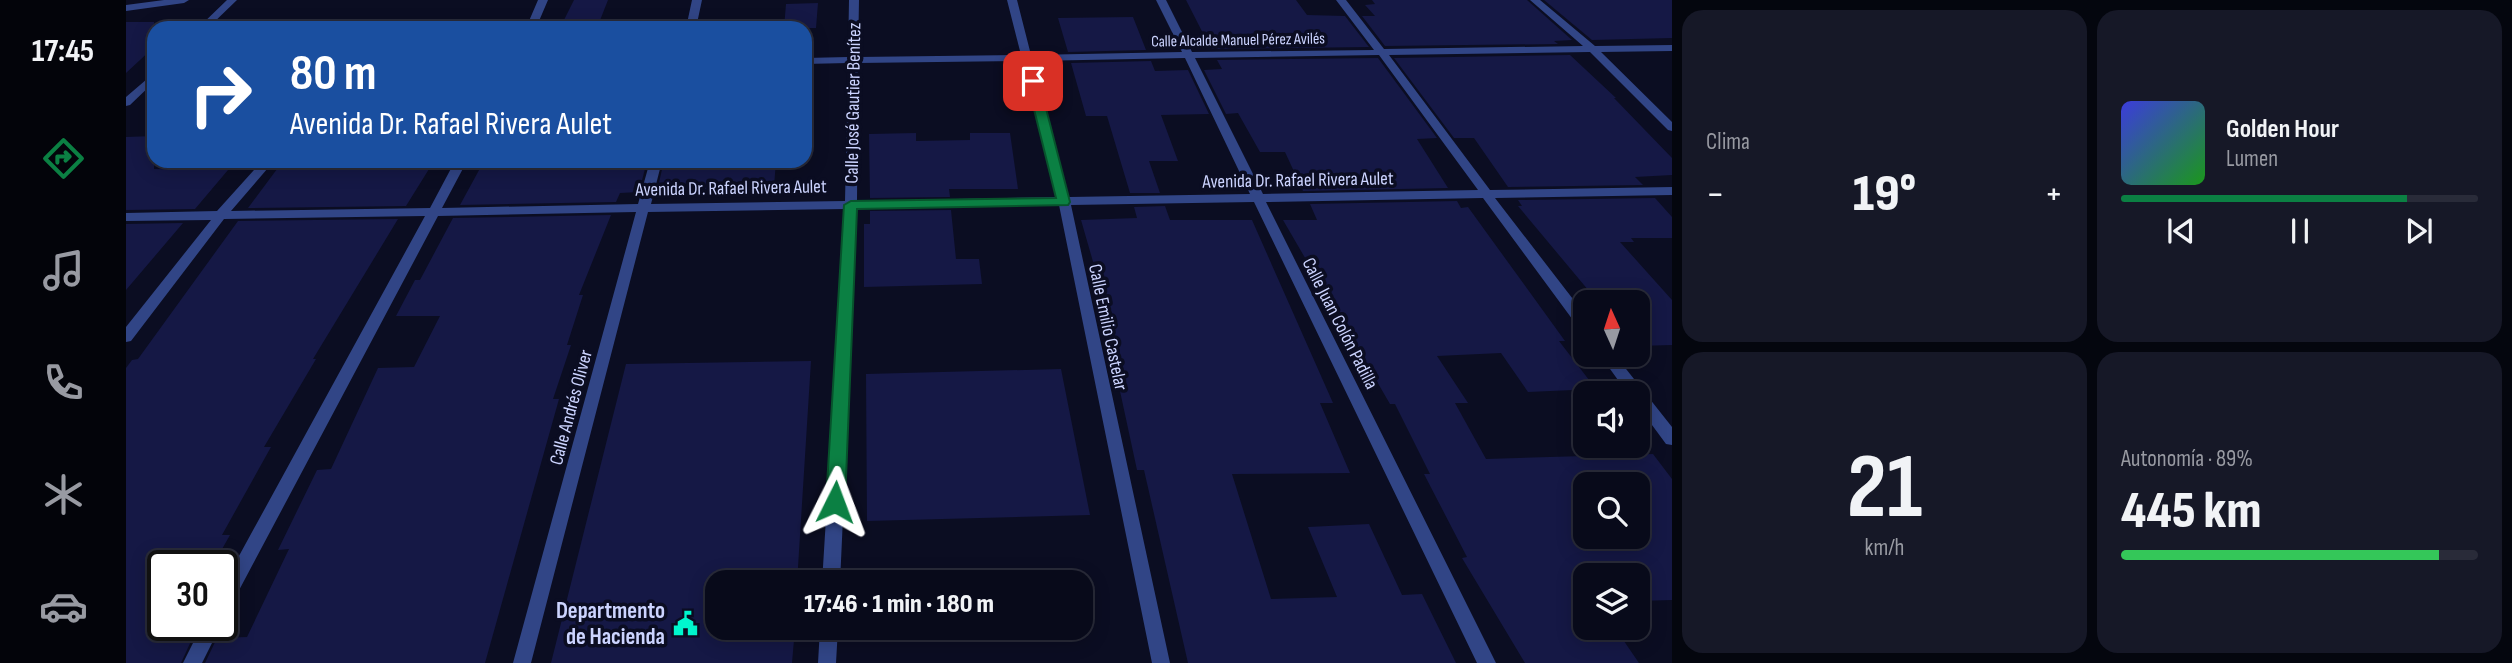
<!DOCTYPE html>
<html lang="es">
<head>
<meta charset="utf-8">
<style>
	:root { --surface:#080a1a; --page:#161827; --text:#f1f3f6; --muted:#989aa2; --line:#292b39; --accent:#0b8043 }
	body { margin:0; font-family:"Sofia Sans Condensed",sans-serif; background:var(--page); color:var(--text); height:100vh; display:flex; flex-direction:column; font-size:26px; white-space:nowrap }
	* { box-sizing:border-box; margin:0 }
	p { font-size:23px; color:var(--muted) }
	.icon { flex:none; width:38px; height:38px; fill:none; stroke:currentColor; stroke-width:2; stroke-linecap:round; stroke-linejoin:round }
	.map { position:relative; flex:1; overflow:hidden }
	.side { display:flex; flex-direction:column; gap:10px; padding:10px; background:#04060e; width:840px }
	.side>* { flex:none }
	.top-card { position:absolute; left:21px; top:21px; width:665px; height:147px; border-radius:21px; box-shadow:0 4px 18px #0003,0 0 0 2px var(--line); background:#1a4fa0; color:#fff; overflow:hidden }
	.needle { width:46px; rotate:357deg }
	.buttons { position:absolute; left:1447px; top:290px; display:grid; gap:14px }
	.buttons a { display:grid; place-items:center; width:77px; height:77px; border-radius:14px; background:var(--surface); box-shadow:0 4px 18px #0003,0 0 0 2px var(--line); font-size:35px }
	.speed { position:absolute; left:21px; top:550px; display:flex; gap:14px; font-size:35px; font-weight:700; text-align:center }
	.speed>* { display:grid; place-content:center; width:91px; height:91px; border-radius:50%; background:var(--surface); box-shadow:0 4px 18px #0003,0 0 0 2px var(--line); line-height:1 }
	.speed .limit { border:4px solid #111; border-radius:10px; background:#fff; color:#111 }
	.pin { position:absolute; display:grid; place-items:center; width:60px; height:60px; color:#fff; margin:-30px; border-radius:14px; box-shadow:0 4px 10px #0006 }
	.me { position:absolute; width:77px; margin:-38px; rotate:3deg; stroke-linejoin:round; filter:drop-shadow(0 0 5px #0008) }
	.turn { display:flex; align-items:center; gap:24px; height:147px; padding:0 28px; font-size:32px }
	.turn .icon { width:91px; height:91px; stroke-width:2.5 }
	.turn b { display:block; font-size:49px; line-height:60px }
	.big { font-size:52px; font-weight:800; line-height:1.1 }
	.side .card { flex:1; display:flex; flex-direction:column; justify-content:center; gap:10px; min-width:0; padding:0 24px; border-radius:21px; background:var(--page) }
	.side .dial { align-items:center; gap:0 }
	.dial b { font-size:91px; line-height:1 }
	.song { display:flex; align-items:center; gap:21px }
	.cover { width:84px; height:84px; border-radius:10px; background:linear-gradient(135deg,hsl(240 70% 55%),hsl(120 70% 35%)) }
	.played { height:7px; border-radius:4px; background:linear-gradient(90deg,var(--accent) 80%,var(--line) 80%) }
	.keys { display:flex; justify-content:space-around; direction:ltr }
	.heat { display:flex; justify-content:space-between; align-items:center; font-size:38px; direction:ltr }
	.charge { height:10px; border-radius:5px; background:linear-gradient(90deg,#34c759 89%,var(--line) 0) }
	.side .tiles { flex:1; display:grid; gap:10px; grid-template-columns:repeat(2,1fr) }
	.trip { position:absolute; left:579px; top:570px; width:388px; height:70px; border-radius:21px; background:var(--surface); box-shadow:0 4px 18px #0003,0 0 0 2px var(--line); font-weight:800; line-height:70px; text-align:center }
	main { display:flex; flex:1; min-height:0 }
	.tabs { display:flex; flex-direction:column; width:126px; justify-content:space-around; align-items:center; background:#03040a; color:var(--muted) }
	.tabs .icon { width:49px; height:49px }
	.tabs .active { color:var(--accent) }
	.tabs b { font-size:32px; color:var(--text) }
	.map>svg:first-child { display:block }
</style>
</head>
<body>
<main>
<nav class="tabs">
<b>17:45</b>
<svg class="icon active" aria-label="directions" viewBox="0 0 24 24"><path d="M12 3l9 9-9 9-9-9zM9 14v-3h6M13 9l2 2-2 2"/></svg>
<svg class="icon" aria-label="music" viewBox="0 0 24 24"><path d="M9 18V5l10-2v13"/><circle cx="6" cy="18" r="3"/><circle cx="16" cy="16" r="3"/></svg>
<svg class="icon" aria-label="phone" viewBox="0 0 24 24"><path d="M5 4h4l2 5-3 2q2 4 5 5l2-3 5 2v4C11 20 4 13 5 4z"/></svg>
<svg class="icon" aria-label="climate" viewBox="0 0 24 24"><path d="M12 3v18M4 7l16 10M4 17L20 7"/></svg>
<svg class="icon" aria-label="car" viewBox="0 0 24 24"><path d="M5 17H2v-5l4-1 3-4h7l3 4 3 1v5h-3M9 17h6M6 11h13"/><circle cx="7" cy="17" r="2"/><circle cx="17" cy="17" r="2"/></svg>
</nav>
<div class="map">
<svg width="1546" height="663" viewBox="0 0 1546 663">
	<rect width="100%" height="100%" fill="#0b0d22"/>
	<path fill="#151845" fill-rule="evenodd" d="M448 0H482L471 28H434Z
		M1060 0H1170L1181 15 1219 16 1243 47 1085 49Z
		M1246 0H1401L1446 40 1428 41 1432 44 1259 46 1236 16H1249L1239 5 1249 4Z
		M1418 0H1546V38L1466 40Z
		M692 3 690 28H658L660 4Z
		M1007 17 1020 50 942 52 932 18Z
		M0 22H28V47L0 73Z
		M1444 55 1490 98H1488L1546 158V175L1509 177 1517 185 1382 187 1348 138H1328L1268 58Z
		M1252 58 1311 138 1291 139 1322 188 1177 191 1159 152H1134L1112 113 1100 114 1078 70 1096 69 1091 60Z
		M1025 61 1029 71 1062 70 1083 114 1035 115 1052 161H1023L1034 193H1004L981 116H960L945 63Z
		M790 133V141L844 140V133H884L892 189H823L824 197 744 198 743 134Z
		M28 136V169L102 170 69 209 0 210V137Z
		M157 161H308L280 206 122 208Z
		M358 161H521L513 192 494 193 490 202 334 205Z
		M538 161H650L648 187 531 191Z
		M1529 198 1546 217V238H1505L1508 242H1494L1546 300V345L1512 346V303H1473L1392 206H1396L1392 200Z
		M1331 201 1335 208 1342 207 1439 341H1433L1470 389 1402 392 1375 353 1311 356 1342 403H1329L1360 459 1527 454 1546 479V600L1512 601V576H1460V628H1489L1513 663H1399L1336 558 1341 557 1298 474H1304L1269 404H1264L1157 220H1191L1184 204ZM1460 485H1512V537H1460Z
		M1039 206 1044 220H1126L1207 403H1194L1224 473 1106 474 1145 599 1211 597 1182 527 1243 524 1276 595 1296 594 1330 663H1062L1018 470H1011L983 340H977L964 279H972L955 220 1011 218 1008 207Z
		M825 210 830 259H853L856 284 738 287V224H744V211Z
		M485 215 453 295H457L441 345H445L427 399H433L359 663H79L91 638 121 637 163 549 152 550 191 470 205 469 252 368 288 367 314 316H270L289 280H294L327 218Z
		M272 219 187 359H190L138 447H145L96 535H104L87 565H37V625H54L45 640 66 639 55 663H0V368L6 360 12 359 112 221Z
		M57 223 0 290V224Z
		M685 361 671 583H592V628H669L666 663H425L500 364Z
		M935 369 964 515 741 521 740 374Z"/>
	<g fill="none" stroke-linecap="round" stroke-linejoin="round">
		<path fill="#314586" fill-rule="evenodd" d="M101 0H111L82 28H72Z
			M412 0H422L410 28H400Z
			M566 0H576L570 28H560Z
			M723 0H733L732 57 895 55 881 0H891L905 55 1056 52 1030 0H1040L1066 52 1248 50 1210 0H1220L1258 49 1457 46 1404 0H1414L1469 46 1546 45V51L1475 52 1546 122V131L1542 130 1464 52 1263 55 1364 190 1546 187V195L1369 198 1460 316V332L1455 331 1357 198 1140 202 1370 663H1351L1128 202 945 205 1044 663H1026L933 205 731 209 714 583H696L719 209 522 212 405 663H387L510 212 312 216 102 611 96 614V587L299 216 98 219 5 341 0 342V327L85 220 0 221V213L91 211 136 161H148L105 211 304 208 329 161H341L316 208 512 204 524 161H536L525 204 719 201 722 63 679 64V58L722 57ZM1253 55 1352 190 1137 194 1069 58ZM1059 58 1124 194 943 197 907 61ZM897 61 931 197 731 201 732 63Z
			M28 73V82L4 105 0 106V97Z
			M1474 355H1489L1546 427V445L1540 444 1512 406V394H1502Z
			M76 625H95L76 663H57Z
			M694 628H712L710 663H692Z"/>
		<path fill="#314586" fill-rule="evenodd" d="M38 0H63L58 3 0 11V5Z"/>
	</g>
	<path fill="#0b8043" stroke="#07532c" stroke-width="2" d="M903 79 913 81 944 202 942 205 731 209 719 502 716 508 709 510 703 508 700 502 718 205 725 201 930 198 901 81Z"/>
	<defs>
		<symbol id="civic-bare" viewBox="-9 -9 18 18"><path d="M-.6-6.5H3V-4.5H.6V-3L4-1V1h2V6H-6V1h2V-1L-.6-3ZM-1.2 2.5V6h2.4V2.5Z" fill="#00f7ce" stroke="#0b0d22" stroke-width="2.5" paint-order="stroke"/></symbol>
	</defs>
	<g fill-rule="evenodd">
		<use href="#civic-bare" x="542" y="606" width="35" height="35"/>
	</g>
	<g text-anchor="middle" stroke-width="7" stroke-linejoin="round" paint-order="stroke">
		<g font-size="16" fill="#ccd4ff" stroke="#0b0d22">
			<text transform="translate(1112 39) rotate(-1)" y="6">Calle Alcalde Manuel Pérez Avilés</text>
		</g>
		<g font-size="19" fill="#ccd4ff" stroke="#0b0d22">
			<text transform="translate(726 103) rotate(-89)" y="7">Calle José Gautier Benítez</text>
			<text transform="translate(1172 179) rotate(-1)" y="7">Avenida Dr. Rafael Rivera Aulet</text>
			<text transform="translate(605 187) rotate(-1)" y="7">Avenida Dr. Rafael Rivera Aulet</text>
			<text transform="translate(1215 323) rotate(63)" y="7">Calle Juan Colón Padilla</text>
			<text transform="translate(983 327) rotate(78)" y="7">Calle Emilio Castelar</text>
			<text transform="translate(444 407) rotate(-75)" y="7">Calle Andrés Oliver</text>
		</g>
		<g font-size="23" font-weight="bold" fill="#ccd4ff" stroke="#0b0d22" text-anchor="end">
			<text x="539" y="618">Departmento<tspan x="539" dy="26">de Hacienda</tspan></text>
		</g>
	</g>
</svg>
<div class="buttons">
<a><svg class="needle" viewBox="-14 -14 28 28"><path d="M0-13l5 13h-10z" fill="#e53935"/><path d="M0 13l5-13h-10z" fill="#989aa2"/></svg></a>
<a><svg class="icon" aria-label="sound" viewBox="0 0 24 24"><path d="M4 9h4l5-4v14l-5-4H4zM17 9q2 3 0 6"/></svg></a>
<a><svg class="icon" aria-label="search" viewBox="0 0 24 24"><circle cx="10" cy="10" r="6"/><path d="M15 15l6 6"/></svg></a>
<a><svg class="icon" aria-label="layers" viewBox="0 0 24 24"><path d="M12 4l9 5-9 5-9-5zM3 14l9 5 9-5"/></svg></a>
</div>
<div class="speed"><div class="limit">30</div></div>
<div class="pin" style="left:907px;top:81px;background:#d93025"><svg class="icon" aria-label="arrive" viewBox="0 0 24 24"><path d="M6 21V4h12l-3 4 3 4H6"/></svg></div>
<svg class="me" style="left:709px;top:502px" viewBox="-20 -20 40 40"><path d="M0-17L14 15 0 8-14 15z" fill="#0b8043" stroke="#fff" stroke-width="4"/></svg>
<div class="trip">17:46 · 1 min · 180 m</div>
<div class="top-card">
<div class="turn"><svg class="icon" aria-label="right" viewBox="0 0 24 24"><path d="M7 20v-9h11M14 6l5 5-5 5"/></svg><div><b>80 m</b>Avenida Dr. Rafael Rivera Aulet</div></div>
</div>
</div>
<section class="side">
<div class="tiles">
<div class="card"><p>Clima</p>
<div class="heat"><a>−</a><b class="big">19°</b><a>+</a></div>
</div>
<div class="card">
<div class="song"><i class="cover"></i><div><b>Golden Hour</b><p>Lumen</p></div></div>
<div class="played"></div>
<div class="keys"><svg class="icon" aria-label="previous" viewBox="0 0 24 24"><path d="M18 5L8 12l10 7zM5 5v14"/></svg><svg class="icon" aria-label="pause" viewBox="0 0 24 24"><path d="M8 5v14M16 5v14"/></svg><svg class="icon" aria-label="next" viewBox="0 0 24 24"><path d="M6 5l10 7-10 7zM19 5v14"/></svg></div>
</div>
<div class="card dial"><b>21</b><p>km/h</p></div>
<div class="card"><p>Autonomía · 89%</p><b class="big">445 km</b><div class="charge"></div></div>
</div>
</section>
</main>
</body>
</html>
